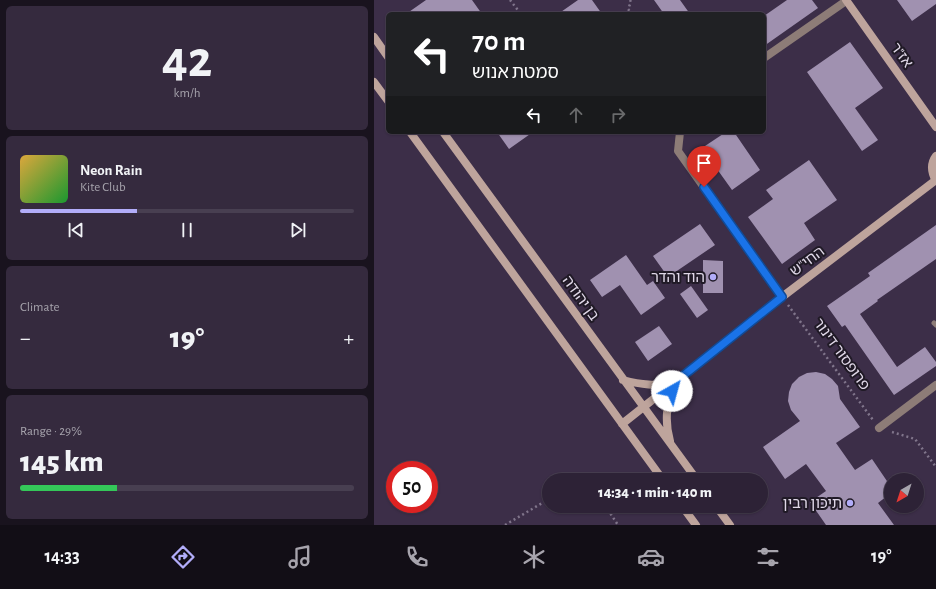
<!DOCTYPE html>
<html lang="en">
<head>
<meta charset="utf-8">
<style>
	:root { --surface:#2d2236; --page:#352a3e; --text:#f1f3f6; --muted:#a7a4ad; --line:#483f51; --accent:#b2adf9 }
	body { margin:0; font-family:"Alegreya Sans","Noto Sans Hebrew",sans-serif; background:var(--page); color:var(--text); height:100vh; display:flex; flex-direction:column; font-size:15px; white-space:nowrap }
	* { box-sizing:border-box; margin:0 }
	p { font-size:13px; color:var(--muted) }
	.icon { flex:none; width:22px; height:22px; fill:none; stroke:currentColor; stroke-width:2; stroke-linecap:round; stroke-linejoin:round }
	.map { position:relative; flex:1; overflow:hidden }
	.drawer { display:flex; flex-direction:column; gap:6px; padding:6px; background:#19131e; width:374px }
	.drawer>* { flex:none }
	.guide { position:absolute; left:12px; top:12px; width:380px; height:122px; border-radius:6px; box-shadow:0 1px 3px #0004,0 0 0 1px var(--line); background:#202124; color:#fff; overflow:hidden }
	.needle { width:26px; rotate:219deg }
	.buttons { position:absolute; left:510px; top:473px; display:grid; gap:8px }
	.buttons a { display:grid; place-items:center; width:40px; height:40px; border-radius:50%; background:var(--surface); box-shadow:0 1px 3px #0004,0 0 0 1px var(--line); font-size:20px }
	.speed { position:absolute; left:12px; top:461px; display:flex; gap:8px; font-size:20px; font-weight:700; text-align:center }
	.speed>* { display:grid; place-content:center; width:52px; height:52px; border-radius:50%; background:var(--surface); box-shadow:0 1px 3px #0004,0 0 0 1px var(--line); line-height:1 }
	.speed .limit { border:6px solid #d22; background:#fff; color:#111 }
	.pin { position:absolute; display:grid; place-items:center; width:34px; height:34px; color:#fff; margin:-41px -17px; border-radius:50% 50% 50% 0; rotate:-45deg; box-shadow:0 0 4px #0007 }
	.pin .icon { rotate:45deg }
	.me { position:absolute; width:44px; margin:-22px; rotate:38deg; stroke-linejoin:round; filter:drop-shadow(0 0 3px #0008) }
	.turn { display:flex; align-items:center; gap:14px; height:84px; padding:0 20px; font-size:18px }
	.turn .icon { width:52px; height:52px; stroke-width:2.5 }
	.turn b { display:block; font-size:28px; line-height:34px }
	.lanes { display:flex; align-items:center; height:38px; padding:0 20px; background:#0003; justify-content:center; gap:20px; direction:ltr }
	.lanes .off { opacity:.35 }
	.big { font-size:30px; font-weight:800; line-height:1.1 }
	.drawer .widget { flex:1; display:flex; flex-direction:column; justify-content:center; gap:6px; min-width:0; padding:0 14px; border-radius:6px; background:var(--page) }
	.drawer .dial { align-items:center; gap:0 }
	.dial b { font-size:52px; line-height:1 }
	.song { display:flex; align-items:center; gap:12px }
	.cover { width:48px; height:48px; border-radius:6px; background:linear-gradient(135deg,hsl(40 70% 55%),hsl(130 70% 35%)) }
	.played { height:4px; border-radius:2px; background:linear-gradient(90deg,var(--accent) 35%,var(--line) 35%) }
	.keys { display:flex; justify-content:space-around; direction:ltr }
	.heat { display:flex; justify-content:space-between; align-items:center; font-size:22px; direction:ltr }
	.charge { height:6px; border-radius:3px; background:linear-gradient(90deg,#34c759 29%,var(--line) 0) }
	.trip { position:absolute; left:168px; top:473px; width:226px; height:40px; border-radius:20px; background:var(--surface); box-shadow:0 1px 3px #0004,0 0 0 1px var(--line); font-weight:800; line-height:40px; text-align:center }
	.menu { display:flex; height:64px; justify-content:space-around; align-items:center; background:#120e16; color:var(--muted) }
	.menu .icon { width:28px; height:28px }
	.menu .active { color:var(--accent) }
	.menu b { font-size:18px; color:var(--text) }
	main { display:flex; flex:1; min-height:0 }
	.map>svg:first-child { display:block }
</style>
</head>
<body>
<main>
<section class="drawer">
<div class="widget dial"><b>42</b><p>km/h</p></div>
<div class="widget">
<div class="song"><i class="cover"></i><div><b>Neon Rain</b><p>Kite Club</p></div></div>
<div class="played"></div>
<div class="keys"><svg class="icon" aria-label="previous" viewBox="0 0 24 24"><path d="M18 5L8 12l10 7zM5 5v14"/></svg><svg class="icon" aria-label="pause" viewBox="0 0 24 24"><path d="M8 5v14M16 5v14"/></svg><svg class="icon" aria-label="next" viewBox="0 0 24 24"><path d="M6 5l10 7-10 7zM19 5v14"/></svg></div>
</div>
<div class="widget"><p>Climate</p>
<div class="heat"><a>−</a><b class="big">19°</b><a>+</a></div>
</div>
<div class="widget"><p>Range · 29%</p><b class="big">145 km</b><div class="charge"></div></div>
</section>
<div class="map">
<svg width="562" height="525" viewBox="0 0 562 525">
	<rect width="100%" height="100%" fill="#3c2e48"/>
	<path fill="#a091b0" d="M52 0H98L108 14H32Z
		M204 0H218L228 14H184Z
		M280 0H306L316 14H290Z
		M413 0H438L444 8 390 46V16Z
		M523 0H562V4L538 21Z
		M476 42 509 88 481 108 504 140 488 151 433 72Z
		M123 132H159L135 149Z
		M352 132H360L386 170 358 190 328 148Z
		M435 160 463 200 430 223 441 240 408 264 374 217 399 199 392 190Z
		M326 224 341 245 294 277 279 256Z
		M562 225V259L503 300 504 301 486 314 523 367 551 347 562 362V366L520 395 471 325 468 327 453 306 496 276 494 273Z
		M252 255 273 285 279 281 291 298 267 315 246 285 228 297 216 280Z
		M329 260 349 261V293H329Z
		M317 286 334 310 323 318 306 294Z
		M285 326 298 344 274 361 261 342Z
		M442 372 451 374 458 379 464 386 466 399 486 427 462 443 481 470 498 459 517 487V493L504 503 520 525H452L436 502 452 491 432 464 411 479 389 447 426 421 417 410 414 401 415 392 418 384 425 377 433 373Z"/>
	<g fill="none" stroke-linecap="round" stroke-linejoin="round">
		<path stroke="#80758b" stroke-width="2.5" stroke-dasharray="2 3" stroke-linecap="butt" d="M136 0 147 14
			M256 0 257 2 254 9 258 14
			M259 14 266 13 267 14
			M414 305 499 420
			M518 432 541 439 562 467
			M219 506 234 510 244 525
			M131 525 175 499"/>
		<path stroke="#8d7c77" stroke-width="5" d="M560 323 562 325"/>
		<path stroke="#8d7c77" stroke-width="8" d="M390 58 472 1
			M306 132 304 151 408 297
			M505 428 562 385"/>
		<path stroke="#bea49c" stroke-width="8" d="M472 0 562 127
			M0 37 14 57
			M0 82 14 101
			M36 132 289 480
			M69 132 323 480
			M562 156C556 164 557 172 562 181
			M249 380C268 385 281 386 300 383 293 404 290 419 296 441
			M248 424 408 297 562 180
			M308 506 322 525
			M342 506 356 525"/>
	</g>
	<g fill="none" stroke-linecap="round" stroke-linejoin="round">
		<defs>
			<path id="route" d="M298 391 300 383 408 297 330 187"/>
		</defs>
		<use href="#route" stroke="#114b97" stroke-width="10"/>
		<use href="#route" stroke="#1a73e8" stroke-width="7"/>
	</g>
	<g fill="#b2adf9" stroke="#201a26" stroke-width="1.5">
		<circle cx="339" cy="277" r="4"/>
		<circle cx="476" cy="503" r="4"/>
	</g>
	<g text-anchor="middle" stroke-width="4" stroke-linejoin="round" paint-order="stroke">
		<g font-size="15" fill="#dfd7e7" stroke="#201a26">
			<text transform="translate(528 55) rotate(54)" y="5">אז"ר</text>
			<text transform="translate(433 261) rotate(-37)" y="5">החי"ש</text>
			<text transform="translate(207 298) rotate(54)" y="5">בן יהודה</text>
			<text transform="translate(468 354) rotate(54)" y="5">פרופסור דינור</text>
		</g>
		<g font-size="15" fill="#dfd7e7" stroke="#201a26" text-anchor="end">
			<text x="331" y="282">הוד והדר</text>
			<text x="468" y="508">תיכון רבין</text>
		</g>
	</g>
</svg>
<div class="buttons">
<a><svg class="needle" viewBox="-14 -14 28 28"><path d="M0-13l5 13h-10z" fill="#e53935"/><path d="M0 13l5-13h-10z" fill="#a7a4ad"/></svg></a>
</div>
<div class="speed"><div class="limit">50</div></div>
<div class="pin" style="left:330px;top:187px;background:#d93025"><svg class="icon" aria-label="arrive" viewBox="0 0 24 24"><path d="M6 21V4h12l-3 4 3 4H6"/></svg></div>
<svg class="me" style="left:298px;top:391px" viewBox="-20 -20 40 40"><circle r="19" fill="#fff"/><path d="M0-13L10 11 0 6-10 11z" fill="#1a73e8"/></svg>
<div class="trip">14:34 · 1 min · 140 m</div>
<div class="guide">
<div class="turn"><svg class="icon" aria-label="left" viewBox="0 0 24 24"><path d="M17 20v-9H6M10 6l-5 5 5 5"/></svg><div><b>70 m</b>סמטת אנוש</div></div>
<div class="lanes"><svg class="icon" aria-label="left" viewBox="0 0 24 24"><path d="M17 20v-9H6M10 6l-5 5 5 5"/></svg><svg class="icon off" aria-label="ahead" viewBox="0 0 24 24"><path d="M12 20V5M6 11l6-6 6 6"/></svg><svg class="icon off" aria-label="right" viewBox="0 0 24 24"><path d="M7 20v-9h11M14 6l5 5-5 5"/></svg></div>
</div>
</div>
</main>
<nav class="menu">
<b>14:33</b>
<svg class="icon active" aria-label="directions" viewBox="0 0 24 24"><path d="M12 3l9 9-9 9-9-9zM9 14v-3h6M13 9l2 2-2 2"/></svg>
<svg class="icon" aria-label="music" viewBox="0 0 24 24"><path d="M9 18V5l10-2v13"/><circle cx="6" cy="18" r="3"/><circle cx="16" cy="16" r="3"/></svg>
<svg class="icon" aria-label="phone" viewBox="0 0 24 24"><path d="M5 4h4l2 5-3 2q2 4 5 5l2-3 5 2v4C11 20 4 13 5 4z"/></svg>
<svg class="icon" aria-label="climate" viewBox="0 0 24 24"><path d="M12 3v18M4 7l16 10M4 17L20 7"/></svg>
<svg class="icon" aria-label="car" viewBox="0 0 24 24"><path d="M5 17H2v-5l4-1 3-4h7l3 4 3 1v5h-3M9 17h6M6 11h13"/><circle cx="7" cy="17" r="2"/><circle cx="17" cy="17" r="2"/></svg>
<svg class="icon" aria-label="filters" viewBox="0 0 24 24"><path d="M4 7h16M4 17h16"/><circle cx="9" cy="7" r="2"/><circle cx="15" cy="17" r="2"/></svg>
<b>19°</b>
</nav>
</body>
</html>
